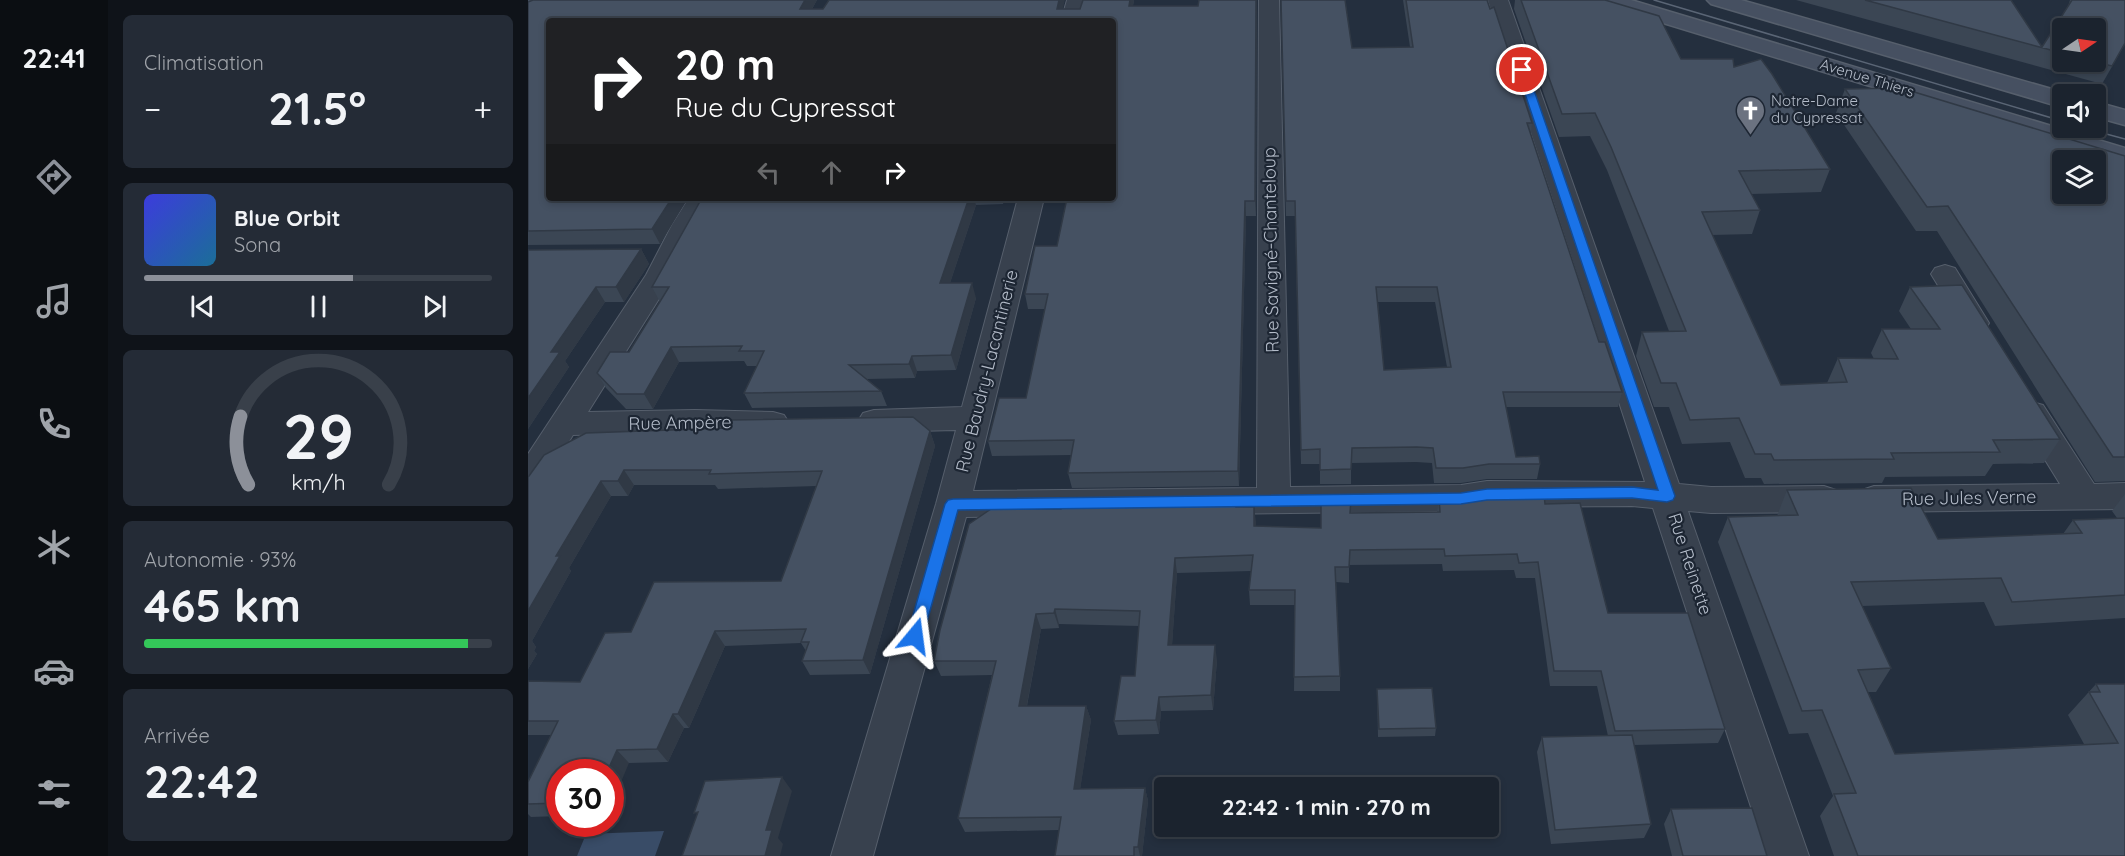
<!DOCTYPE html>
<html lang="fr">
<head>
<meta charset="utf-8">
<style>
	:root { --surface:#1b232e; --page:#242b36; --text:#f1f3f6; --muted:#a0a4aa; --line:#39404a; --accent:#8c9099 }
	body { margin:0; font-family:Quicksand,sans-serif; background:var(--page); color:var(--text); height:100vh; display:flex; flex-direction:column; font-size:22px; white-space:nowrap }
	* { box-sizing:border-box; margin:0 }
	p { font-size:20px; color:var(--muted) }
	.icon { flex:none; width:33px; height:33px; fill:none; stroke:currentColor; stroke-width:2; stroke-linecap:round; stroke-linejoin:round }
	.map { position:relative; flex:1; overflow:hidden }
	.sheet { display:flex; flex-direction:column; gap:15px; padding:15px; background:#0f1319; width:420px }
	.sheet>* { flex:none }
	.guide { position:absolute; left:18px; top:18px; width:570px; height:183px; border-radius:6px; box-shadow:0 3px 9px #0003,0 0 0 2px var(--line); background:#202124; color:#fff; overflow:hidden }
	.needle { width:39px; rotate:77deg }
	.tools { position:absolute; left:1524px; top:18px; display:grid; gap:12px }
	.tools a { display:grid; place-items:center; width:54px; height:54px; border-radius:6px; background:var(--surface); box-shadow:0 3px 9px #0003,0 0 0 2px var(--line); font-size:30px }
	.speed { position:absolute; left:18px; top:759px; display:flex; gap:12px; font-size:30px; font-weight:700; text-align:center }
	.speed>* { display:grid; place-content:center; width:78px; height:78px; border-radius:50%; background:var(--surface); box-shadow:0 3px 9px #0003,0 0 0 2px var(--line); line-height:1 }
	.speed .limit { border:9px solid #d22; background:#fff; color:#111 }
	.pin { position:absolute; display:grid; place-items:center; width:51px; height:51px; color:#fff; margin:-26px; border:3px solid #fff; border-radius:50%; box-shadow:0 2px 6px #0007 }
	.me { position:absolute; width:66px; margin:-33px; rotate:16deg; stroke-linejoin:round; filter:drop-shadow(0 0 4px #0008) }
	.turn { display:flex; align-items:center; gap:21px; height:126px; padding:0 30px; font-size:27px }
	.turn .icon { width:78px; height:78px; stroke-width:2.5 }
	.turn b { display:block; font-size:42px; line-height:51px }
	.lanes { display:flex; align-items:center; height:57px; padding:0 30px; background:#0003; justify-content:center; gap:30px; direction:ltr }
	.lanes .off { opacity:.35 }
	.big { font-size:45px; font-weight:700; line-height:1.1 }
	.sheet .tile { flex:1; display:flex; flex-direction:column; justify-content:center; gap:9px; min-width:0; padding:0 21px; border-radius:9px; background:var(--page) }
	.sheet .dial { align-items:center; gap:0 }
	.dial svg { height:156px; overflow:visible; fill:none; stroke:var(--line); stroke-width:7; stroke-linecap:round; text-anchor:middle }
	.dial text { fill:var(--text); stroke:none }
	.song { display:flex; align-items:center; gap:18px }
	.cover { width:72px; height:72px; border-radius:9px; background:linear-gradient(135deg,hsl(240 70% 55%),hsl(200 70% 35%)) }
	.played { height:6px; border-radius:3px; background:linear-gradient(90deg,var(--accent) 60%,var(--line) 60%) }
	.keys { display:flex; justify-content:space-around; direction:ltr }
	.heat { display:flex; justify-content:space-between; align-items:center; font-size:33px; direction:ltr }
	.charge { height:9px; border-radius:4px; background:linear-gradient(90deg,#34c759 93%,var(--line) 0) }
	.trip { position:absolute; left:626px; top:777px; width:345px; height:60px; border-radius:6px; background:var(--surface); box-shadow:0 3px 9px #0003,0 0 0 2px var(--line); font-weight:700; line-height:60px; text-align:center }
	main { display:flex; flex:1; min-height:0 }
	.tab-bar { display:flex; flex-direction:column; width:108px; justify-content:space-around; align-items:center; background:#0b0e12; color:var(--muted) }
	.tab-bar .icon { width:42px; height:42px }
	.tab-bar .active { color:var(--accent) }
	.tab-bar b { font-size:27px; color:var(--text) }
	.map>svg:first-child { display:block }
</style>
</head>
<body>
<main>
<nav class="tab-bar">
<b>22:41</b>
<svg class="icon active" aria-label="directions" viewBox="0 0 24 24"><path d="M12 3l9 9-9 9-9-9zM9 14v-3h6M13 9l2 2-2 2"/></svg>
<svg class="icon" aria-label="music" viewBox="0 0 24 24"><path d="M9 18V5l10-2v13"/><circle cx="6" cy="18" r="3"/><circle cx="16" cy="16" r="3"/></svg>
<svg class="icon" aria-label="phone" viewBox="0 0 24 24"><path d="M5 4h4l2 5-3 2q2 4 5 5l2-3 5 2v4C11 20 4 13 5 4z"/></svg>
<svg class="icon" aria-label="climate" viewBox="0 0 24 24"><path d="M12 3v18M4 7l16 10M4 17L20 7"/></svg>
<svg class="icon" aria-label="car" viewBox="0 0 24 24"><path d="M5 17H2v-5l4-1 3-4h7l3 4 3 1v5h-3M9 17h6M6 11h13"/><circle cx="7" cy="17" r="2"/><circle cx="17" cy="17" r="2"/></svg>
<svg class="icon" aria-label="filters" viewBox="0 0 24 24"><path d="M4 7h16M4 17h16"/><circle cx="9" cy="7" r="2"/><circle cx="15" cy="17" r="2"/></svg>
</nav>
<section class="sheet">
<div class="tile"><p>Climatisation</p>
<div class="heat"><a>−</a><b class="big">21.5°</b><a>+</a></div>
</div>
<div class="tile">
<div class="song"><i class="cover"></i><div><b>Blue Orbit</b><p>Sona</p></div></div>
<div class="played"></div>
<div class="keys"><svg class="icon" aria-label="previous" viewBox="0 0 24 24"><path d="M18 5L8 12l10 7zM5 5v14"/></svg><svg class="icon" aria-label="pause" viewBox="0 0 24 24"><path d="M8 5v14M16 5v14"/></svg><svg class="icon" aria-label="next" viewBox="0 0 24 24"><path d="M6 5l10 7-10 7zM19 5v14"/></svg></div>
</div>
<div class="tile dial"><svg viewBox="0 0 100 80">
<path d="M14 69A42 42 0 1 1 86 69"/>
<path d="M14 69A42 42 0 0 1 10 34" stroke="#8c9099"/>
<text x="50" y="56" font-size="32" font-weight="700">29</text>
<text x="50" y="72" font-size="11">km/h</text>
</svg></div>
<div class="tile"><p>Autonomie · 93%</p><b class="big">465 km</b><div class="charge"></div></div>
<div class="tile"><p>Arrivée</p><b class="big">22:42</b></div>
</section>
<div class="map">
<svg width="1597" height="856" viewBox="0 0 1597 856">
	<rect width="100%" height="100%" fill="#242f3e"/>
	<path fill="#394c67" d="M136 831 127 856H49L58 834Z"/>
	<g fill="none" stroke-linecap="round" stroke-linejoin="round">
		<defs>
			<path id="minor" d="M539 0H559L553 21H533Z
				M731 0H751L762 487 933 485 959 481 1117 482 960 0H980L1151 484 1183 487 1296 486 1308 490 1313 499 1308 508 1296 512 1183 513 1160 511 1281 856H1239L1125 508 1104 506 959 507 933 511 438 517 345 856H303L408 504 428 430 346 432 335 429 330 421 335 413 346 410 434 407 490 198H516L445 491 729 488Z
				M161 198H187L170 225 146 275 60 412 167 410 245 412 256 415 261 423 256 431 245 434 167 432 45 435 12 489 0 492V454L118 275 144 225Z
				M1417 265 1427 268 1461 323 1457 330 1447 332 1437 330 1433 323 1403 274 1407 268Z
				M1504 402 1515 405 1566 484 1597 483V509L1346 512 1334 508 1329 499 1334 490 1346 486 1532 484 1488 413 1493 405Z"/>
			<path id="secondary" d="M0 0H15L11 4 0 8Z
				M1069 0H1103L1597 148V164L1073 4Z
				M1179 0H1213L1541 94H1534V107L1526 105 1183 4Z
				M1568 102 1597 110V125L1568 117Z"/>
		</defs>
		<use href="#minor" stroke="#565f6c" stroke-width="2"/>
		<use href="#secondary" stroke="#565f6c" stroke-width="3"/>
		<use href="#minor" fill="#38414e" fill-rule="evenodd"/>
		<use href="#secondary" fill="#465061" fill-rule="evenodd"/>
		<path stroke="#5a6575" stroke-width="1.5" d="M1126 0 1534 121
			M1556 128 1597 139"/>
	</g>
	<path fill="#3b4654" fill-rule="evenodd" d="M5 0H289L284 9H552L555 0H606L605 6H670L671 0H729L728 216H718L711 486 544 488 540 473 543 455 464 456 460 441 498 398 517 309H500L497 294 529 246 585 21H21L160 198 132 244 0 245V2Z
		M753 0 824 48 882 47 875 0H959L1004 123 1003 134 1071 342 1094 392 1090 407H978L988 457 1012 464 1009 479H959L933 483H906L904 463 888 462 823 463V484H792V464H773L767 216H758ZM850 302H907L919 367 856 370Z
		M987 0H1077L1153 59 1206 67 1302 169 1293 192 1223 194 1232 210 1224 234 1184 235 1253 385 1299 383 1310 358 1346 359 1343 353 1354 329H1383L1371 311 1382 287 1532 439 1516 463 1465 464 1457 476 1357 477 1354 483 1236 484 1233 478H1217L1202 442 1154 444 1141 407H1126L1108 356 1114 332 1141 331 1079 170 1062 136 1031 137 986 9Z
		M1268 0H1483L1514 47 1540 6 1542 0H1597V44L1574 84ZM1534 28 1568 62H1534Z
		M1317 89 1597 156V481L1567 482 1409 231H1388L1308 113Z
		M174 198H477L475 204 448 205 422 283 448 298 428 370 389 371 387 378 339 379 353 391 359 406 224 408 216 393 229 366H219L216 361 151 362 125 409H98L78 388 69 373 101 352 132 302 124 287Z
		M113 249 121 264 96 302H77L37 361 41 367 0 429V250Z
		M402 431 407 446 342 674 282 675 274 661 278 651 273 643 197 646 161 728H156L140 762 101 763 32 772V816L3 817 0 814V782L24 735H0V681L52 682 103 632 253 581 288 486 190 489 187 485H106L100 496H83L41 568 43 571 4 641 8 647 6 651 9 654 0 669V477Z
		M1259 490 1410 539 1535 534 1545 520 1589 518 1584 511 1597 494V618L1467 626 1456 602 1334 606 1363 668 1348 692H1340L1367 754 1556 744 1540 715 1568 684H1597V856H1306L1292 816 1305 796 1280 733 1261 734 1190 542 1200 517 1249 516Z
		M911 498 1017 504 1080 613 1197 729 1190 743 1106 745 1123 824 1116 838 1023 844 1009 752 1014 737 1080 736 1069 686H1022L1007 578H988L986 570 915 571 914 564 821 565V583L808 582 812 676V691H766L767 605H722L721 590 723 571 649 573 644 645 689 660 685 710 633 711 631 734 590 735 586 721 607 676 611 626 531 624V628L513 629 499 706H558L563 720 552 789 617 788 620 801 614 856H527L531 830 437 832 430 818 464 675 413 676 406 661 709 507 728 522 727 526 793 528 822 513 909 512Z
		M849 689 908 728 907 736 850 737Z
		M1143 809 1239 856H1144L1136 824Z"/>
	<path fill="#303945" d="M277 0H289L277 21 272 9Z
		M531 0H537L532 21 529 9Z
		M602 0H606L602 20 601 6Z
		M728 0H729L728 216 727 201Z
		M144 198H160L132 244 124 229Z
		M441 198H446L448 205 417 298 412 283Z
		M717 201 718 216 711 486 710 471Z
		M113 249 121 264 96 302 88 287Z
		M444 283 448 298 428 370 423 355Z
		M68 287 77 302 37 361 41 367 0 429V398L23 352Z
		M143 347 151 362 125 409 116 394Z
		M384 356 389 371 387 378 381 364Z
		M402 431 407 446 342 674 335 660Z
		M96 470 106 485 100 496 90 481Z
		M73 481 83 496 41 568 43 571 4 641 8 647 6 651 9 654 0 669V611L28 556Z
		M726 507 728 522 727 542 726 526Z
		M647 558 649 573 643 660 640 645Z
		M527 609 531 624V628L526 613Z
		M508 614 513 629 496 720 491 706Z
		M187 631 197 646 161 728 150 714Z
		M687 645 689 660 685 710 683 695Z
		M631 697 633 711 631 734 628 720Z
		M558 706 563 720 550 803 546 789Z
		M145 714 156 728 140 762 129 749Z
		M89 750 101 763 82 808V772H79Z
		M254 777 264 791 250 838 255 844 252 856H237L238 830Z
		M617 788 620 801 614 856H612L610 847Z"/>
	<path fill="#455162" stroke="#303945" stroke-width="1.5" fill-rule="evenodd" d="M5 0H277L272 9H295L301 0H531L529 9H552L555 0H602L601 6H670L671 0H728L727 201H717L710 471 540 473 546 440 460 441 471 398H498L520 294H497L507 246H529L539 198H585V21H21V198H144L124 229 0 231V2Z
		M753 0H817L824 48 885 47 878 0H959L962 9 966 7 1004 123H999L1071 342H1077L1094 392H975L988 457 1011 456 1012 464H961L935 468H908L905 448 889 447 824 448 823 469 792 470V449L773 450 767 201H758ZM848 287H909L923 367 856 370Z
		M993 0H1077L1131 16 1153 59H1205L1206 67 1233 59 1244 74 1302 169 1211 171 1232 210 1174 212 1253 385 1319 382 1310 358 1370 359 1354 329H1412L1382 287 1434 285 1532 439 1465 440 1472 452 1363 453 1366 459 1246 460 1243 454H1227L1211 418 1162 420 1148 383H1133L1114 332 1158 331 1083 147 1067 113 1034 114Z
		M1337 0H1483L1514 47 1544 0H1597V43L1584 66 1567 62H1568V28H1534V53Z
		M1373 88 1597 156V457H1585L1420 206 1399 207 1317 89ZM1534 160H1568V194H1534Z
		M174 198H441L412 283H444L423 355 384 356 381 364 321 365 353 391 216 393 236 351H211L214 346 143 347 116 394H89L69 373 82 352H101L141 287H124Z
		M113 249 88 287H68L23 352H32L0 398V250Z
		M385 417 402 431 335 660 274 661 281 642H273L278 629 187 631 150 714H145L129 749 89 750 79 772H32V803L0 804V782L30 721H0V681L52 682 77 633 103 632 126 582 253 581 294 471 181 474 183 470H96L90 481H73L28 556H32L0 611V477L1 476 16 455 58 433 199 428 203 420Z
		M1383 488 1410 539 1554 533 1545 520 1597 518V595L1484 602 1473 578 1323 582 1363 668 1330 670 1367 754 1590 743 1561 692H1572L1568 684H1597V856H1330L1306 794 1328 793 1294 710 1274 711 1200 517 1270 515 1259 490Z
		M962 494H1016L1017 504 1052 503 1080 613H1160L1197 729 1087 731 1073 671H1026L1010 562 991 563 989 554 917 556 916 549 822 550 821 567H807L812 676 766 677 767 590H721L725 555 647 558 640 645H687L683 695 631 697 628 720 586 721 593 676H607L612 611 527 609 526 613 508 614 491 706H558L546 789 617 788 610 847H606V856H527L533 817 430 818 468 661H406L412 630 441 524 463 509H533L534 503 709 501 708 507H726V526L793 528V500L823 499 822 513 912 512 911 498Z
		M904 688 908 728 851 729 849 689Z
		M1104 735 1123 824 1027 830 1014 737Z
		M254 777 238 830H244L237 856H154L170 812 166 813 177 781Z
		M1224 808 1239 856H1155L1143 809Z"/>
	<path fill="#1a73e8" stroke="#114b97" stroke-width="1.5" d="M994 67 999 70 1147 496 1145 500 1139 502 1104 498 959 500 933 504 430 510 395 636 393 641 387 643 381 641 379 636 417 504 420 500 425 499 933 493 959 489 1104 487 1130 490 989 70Z"/>
	<defs>
		<symbol id="church-pin" viewBox="-11 -11 22 30"><path d="M0 17L-7.5 6A9.5 9.5 0 1 1 7.5 6Z" fill="#6b7280" stroke="#1d2633"/><path d="M-1.2-6h2.4v3.5h3.3v2.4h-3.3V6h-2.4V-.1h-3.3v-2.4h3.3Z" fill="#fff"/></symbol>
	</defs>
	<g fill-rule="evenodd">
		<use href="#church-pin" x="1206" y="94" width="33" height="45"/>
	</g>
	<g text-anchor="middle" stroke-width="4.5" stroke-linejoin="round" paint-order="stroke">
		<g font-size="15" fill="#b4bcc9" stroke="#1d2633">
			<text transform="translate(1339 78) rotate(17)" y="5">Avenue Thiers</text>
		</g>
		<g font-size="15" fill="#b4bcc9" stroke="#1d2633" text-anchor="start">
			<text x="1243" y="106">Notre-Dame<tspan x="1243" dy="17">du Cypressat</tspan></text>
		</g>
		<g font-size="18" fill="#b4bcc9" stroke="#1d2633">
			<text transform="translate(743 250) rotate(-91)" y="6">Rue Savigné-Chanteloup</text>
			<text transform="translate(459 371) rotate(-76)" y="6">Rue Baudry-Lacantinerie</text>
			<text transform="translate(152 423) rotate(-1)" y="6">Rue Ampère</text>
			<text transform="translate(1441 498) rotate(-1)" y="6">Rue Jules Verne</text>
			<text transform="translate(1162 564) rotate(72)" y="6">Rue Reinette</text>
		</g>
	</g>
</svg>
<div class="tools">
<a><svg class="needle" viewBox="-14 -14 28 28"><path d="M0-13l5 13h-10z" fill="#e53935"/><path d="M0 13l5-13h-10z" fill="#a0a4aa"/></svg></a>
<a><svg class="icon" aria-label="sound" viewBox="0 0 24 24"><path d="M4 9h4l5-4v14l-5-4H4zM17 9q2 3 0 6"/></svg></a>
<a><svg class="icon" aria-label="layers" viewBox="0 0 24 24"><path d="M12 4l9 5-9 5-9-5zM3 14l9 5 9-5"/></svg></a>
</div>
<div class="speed"><div class="limit">30</div></div>
<div class="pin" style="left:994px;top:70px;background:#d93025"><svg class="icon" aria-label="arrive" viewBox="0 0 24 24"><path d="M6 21V4h12l-3 4 3 4H6"/></svg></div>
<svg class="me" style="left:387px;top:636px" viewBox="-20 -20 40 40"><path d="M0-17L14 15 0 8-14 15z" fill="#1a73e8" stroke="#fff" stroke-width="4"/></svg>
<div class="trip">22:42 · 1 min · 270 m</div>
<div class="guide">
<div class="turn"><svg class="icon" aria-label="right" viewBox="0 0 24 24"><path d="M7 20v-9h11M14 6l5 5-5 5"/></svg><div><b>20 m</b>Rue du Cypressat</div></div>
<div class="lanes"><svg class="icon off" aria-label="left" viewBox="0 0 24 24"><path d="M17 20v-9H6M10 6l-5 5 5 5"/></svg><svg class="icon off" aria-label="ahead" viewBox="0 0 24 24"><path d="M12 20V5M6 11l6-6 6 6"/></svg><svg class="icon" aria-label="right" viewBox="0 0 24 24"><path d="M7 20v-9h11M14 6l5 5-5 5"/></svg></div>
</div>
</div>
</main>
</body>
</html>
